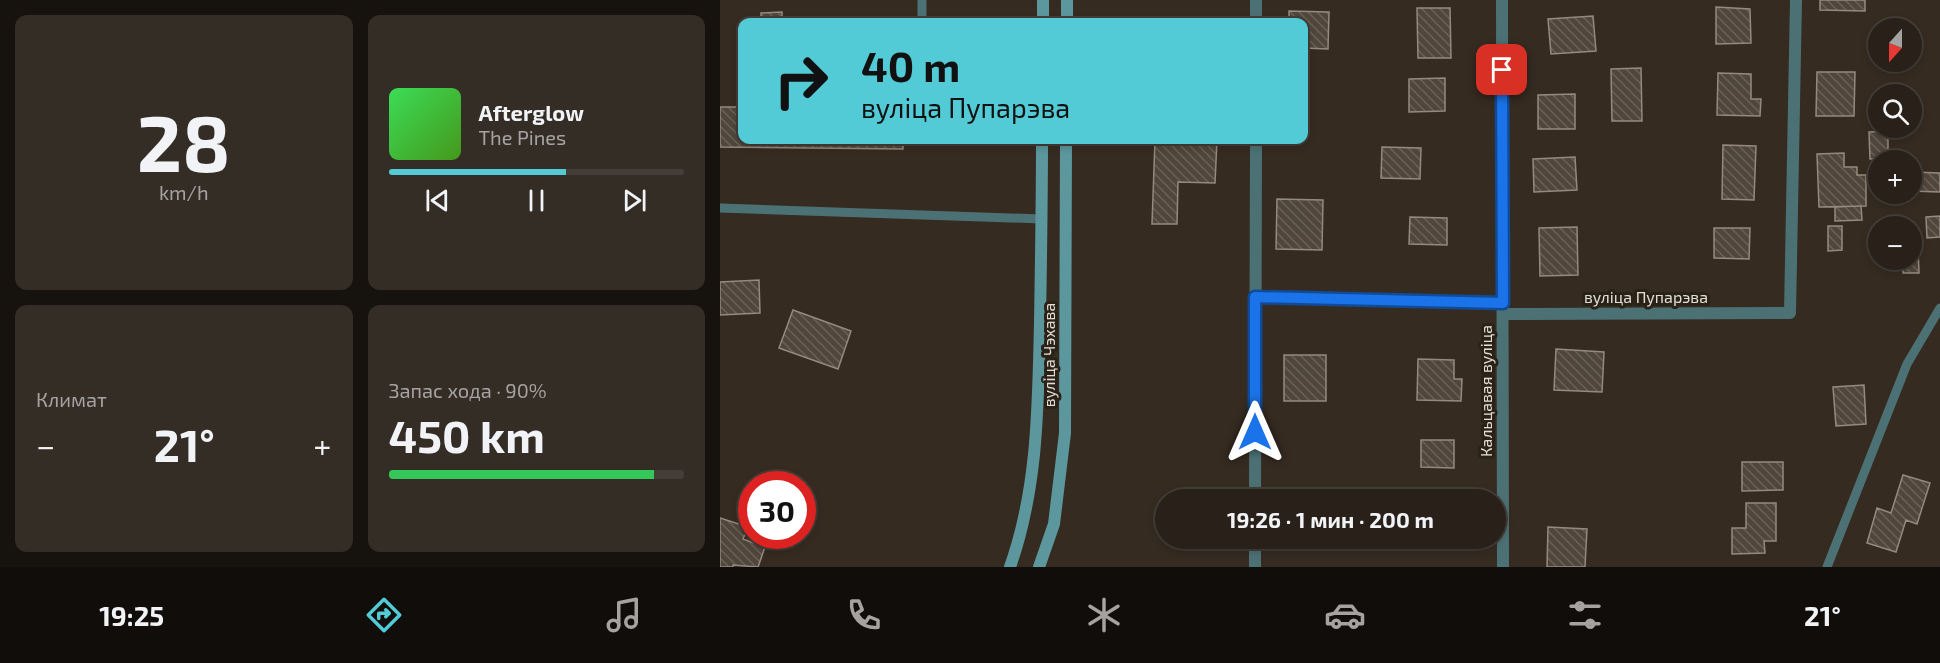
<!DOCTYPE html>
<html lang="ru">
<head>
<meta charset="utf-8">
<style>
	:root { --surface:#282019; --page:#342d26; --text:#f1f3f6; --muted:#a5a3a2; --line:#443e38; --accent:#52cbd7 }
	body { margin:0; font-family:"Exo 2",sans-serif; background:var(--page); color:var(--text); height:100vh; display:flex; flex-direction:column; font-size:22px; white-space:nowrap }
	* { box-sizing:border-box; margin:0 }
	p { font-size:20px; color:var(--muted) }
	.icon { flex:none; width:33px; height:33px; fill:none; stroke:currentColor; stroke-width:2; stroke-linecap:round; stroke-linejoin:round }
	.map { position:relative; flex:1; overflow:hidden }
	.sheet { display:flex; flex-direction:column; gap:15px; padding:15px; background:#16120e; width:720px }
	.sheet>* { flex:none }
	.hud { position:absolute; left:18px; top:18px; width:570px; height:126px; border-radius:12px; box-shadow:0 3px 9px #0003,0 0 0 2px var(--line); background:#52cbd7; color:#111; overflow:hidden }
	.needle { width:39px; rotate:201deg }
	.tools { position:absolute; left:1148px; top:18px; display:grid; gap:12px }
	.tools a { display:grid; place-items:center; width:54px; height:54px; border-radius:50%; background:var(--surface); box-shadow:0 3px 9px #0003,0 0 0 2px var(--line); font-size:30px }
	.speed { position:absolute; left:18px; top:471px; display:flex; gap:12px; font-size:30px; font-weight:700; text-align:center }
	.speed>* { display:grid; place-content:center; width:78px; height:78px; border-radius:50%; background:var(--surface); box-shadow:0 3px 9px #0003,0 0 0 2px var(--line); line-height:1 }
	.speed .limit { border:9px solid #d22; background:#fff; color:#111 }
	.pin { position:absolute; display:grid; place-items:center; width:51px; height:51px; color:#fff; margin:-26px; border-radius:12px; box-shadow:0 3px 9px #0006 }
	.me { position:absolute; width:66px; margin:-33px; rotate:0deg; stroke-linejoin:round; filter:drop-shadow(0 0 4px #0008) }
	.turn { display:flex; align-items:center; gap:21px; height:126px; padding:0 24px; font-size:27px }
	.turn .icon { width:78px; height:78px; stroke-width:2.5 }
	.turn b { display:block; font-size:42px; line-height:51px }
	.big { font-size:45px; font-weight:700; line-height:1.1 }
	.sheet .widget { flex:1; display:flex; flex-direction:column; justify-content:center; gap:9px; min-width:0; padding:0 21px; border-radius:12px; background:var(--page) }
	.sheet .dial { align-items:center; gap:0 }
	.dial b { font-size:78px; line-height:1 }
	.song { display:flex; align-items:center; gap:18px }
	.cover { width:72px; height:72px; border-radius:9px; background:linear-gradient(135deg,hsl(130 70% 55%),hsl(100 70% 35%)) }
	.played { height:6px; border-radius:3px; background:linear-gradient(90deg,var(--accent) 60%,var(--line) 60%) }
	.keys { display:flex; justify-content:space-around; direction:ltr }
	.heat { display:flex; justify-content:space-between; align-items:center; font-size:33px; direction:ltr }
	.charge { height:9px; border-radius:4px; background:linear-gradient(90deg,#34c759 90%,var(--line) 0) }
	.sheet .tiles { flex:1; display:grid; gap:15px; grid-template-columns:repeat(2,1fr) }
	.trip { position:absolute; left:435px; top:489px; width:351px; height:60px; border-radius:30px; background:var(--surface); box-shadow:0 3px 9px #0003,0 0 0 2px var(--line); font-weight:700; line-height:60px; text-align:center }
	.tabs { display:flex; height:96px; justify-content:space-around; align-items:center; background:#100d0a; color:var(--muted) }
	.tabs .icon { width:42px; height:42px }
	.tabs .on { color:var(--accent) }
	.tabs b { font-size:27px; color:var(--text) }
	main { display:flex; flex:1; min-height:0 }
	.map>svg:first-child { display:block }
</style>
</head>
<body>
<main>
<section class="sheet">
<div class="tiles">
<div class="widget dial"><b>28</b><p>km/h</p></div>
<div class="widget">
<div class="song"><i class="cover"></i><div><b>Afterglow</b><p>The Pines</p></div></div>
<div class="played"></div>
<div class="keys"><svg class="icon" aria-label="previous" viewBox="0 0 24 24"><path d="M18 5L8 12l10 7zM5 5v14"/></svg><svg class="icon" aria-label="pause" viewBox="0 0 24 24"><path d="M8 5v14M16 5v14"/></svg><svg class="icon" aria-label="next" viewBox="0 0 24 24"><path d="M6 5l10 7-10 7zM19 5v14"/></svg></div>
</div>
<div class="widget"><p>Климат</p>
<div class="heat"><a>−</a><b class="big">21°</b><a>+</a></div>
</div>
<div class="widget"><p>Запас хода · 90%</p><b class="big">450 km</b><div class="charge"></div></div>
</div>
</section>
<div class="map">
<svg width="1220" height="567" viewBox="0 0 1220 567">
	<defs>
		<pattern id="building-back-hatch" width="6" height="6" patternUnits="userSpaceOnUse" patternTransform="scale(1.5)"><rect width="6" height="6" fill="#50463b"/><path d="M-1 5l2 2M0 0l6 6M5-1l2 2" fill="none" stroke="#696057"/></pattern>
	</defs>
	<rect width="100%" height="100%" fill="#352b21"/>
	<path fill="url(#building-back-hatch)" stroke="#968a7e" stroke-width="1.5" d="M1100 0H1145V11L1100 10Z
		M996 7 1030 9 1031 43 996 44Z
		M697 8H730L731 58H698Z
		M569 11 609 12 608 49 584 48V22H569Z
		M62 12V22H41V13Z
		M873 16 876 51 831 54 828 19Z
		M921 68 922 121H892L891 69Z
		M1097 72H1135L1134 116H1096Z
		M998 73 1031 74V99H1041L1040 116 997 115Z
		M725 78V111L689 112V79Z
		M855 94V129H818V95Z
		M0 107H22V140H183V149L0 147Z
		M1168 131V158L1150 159 1149 132Z
		M435 140H497L495 183 458 182 457 224H432Z
		M1003 145 1036 146 1034 200 1002 199Z
		M662 147 701 148 700 179 661 178Z
		M1124 153V167H1137V175H1146V206L1099 207 1097 154Z
		M855 157 857 190 814 192 813 159Z
		M1191 172 1220 173V192L1191 191Z
		M557 199 603 200 602 250 556 249Z
		M1141 206 1142 220 1115 221V207Z
		M1220 216V237L1207 238 1206 217Z
		M690 217 727 218V245L689 244Z
		M1108 226H1122V250L1108 251Z
		M857 227 858 275 820 276 819 228Z
		M994 228H1030L1029 259 994 258Z
		M1191 246H1198L1199 273H1183V267L1166 268V260H1191Z
		M39 280 40 313 0 315V282Z
		M73 310 131 331 118 369 59 348Z
		M836 349 884 352 882 392 834 390Z
		M564 355H606V401H564Z
		M698 359 734 360V379H742L741 401 697 400Z
		M1144 385 1146 424 1116 426 1113 387Z
		M701 440H734V468L701 467Z
		M1022 462H1063V490L1022 491Z
		M1183 475 1210 483 1197 524 1186 520 1176 552 1147 543 1157 508 1171 513Z
		M1026 503H1056V541H1044L1045 553 1012 554V528H1026Z
		M0 518 28 527 23 539 45 547 38 567 13 565V567H0Z
		M828 527 867 529 865 567H827Z"/>
	<g fill="none" stroke-linecap="round" stroke-linejoin="round">
		<path stroke="#4c7175" stroke-width="9" d="M202 22V0
			M201 141V140
			M0 208 322 219
			M1107 567 1187 364 1220 308"/>
		<path stroke="#4c7175" stroke-width="12" d="M782 0 783 567
			M536 22V0
			M535 297 783 303
			M783 314 1070 313 1076 0
			M535 500 536 140
			M535 567V538"/>
		<path stroke="#5b979d" stroke-width="12" d="M323 22V0
			M347 22V0
			M290 567C318 488 318 406 320 323 321 262 322 201 322 140
			M319 567 334 524 345 433 346 140"/>
	</g>
	<g fill="none" stroke-linecap="round" stroke-linejoin="round">
		<defs>
			<path id="route" d="M535 432V297L783 303 782 70"/>
		</defs>
		<use href="#route" stroke="#114b97" stroke-width="15"/>
		<use href="#route" stroke="#1a73e8" stroke-width="10"/>
	</g>
	<g text-anchor="middle" stroke-width="6" stroke-linejoin="round" paint-order="stroke">
		<g font-size="16" fill="#e3ddd6" stroke="#2b2217">
			<text x="926" y="303">вуліца Пупарэва</text>
			<text transform="translate(329 355) rotate(-90)" y="6">вуліца Чэхава</text>
			<text transform="translate(766 391) rotate(-90)" y="6">Кальцавая вуліца</text>
		</g>
	</g>
</svg>
<div class="tools">
<a><svg class="needle" viewBox="-14 -14 28 28"><path d="M0-13l5 13h-10z" fill="#e53935"/><path d="M0 13l5-13h-10z" fill="#a5a3a2"/></svg></a>
<a><svg class="icon" aria-label="search" viewBox="0 0 24 24"><circle cx="10" cy="10" r="6"/><path d="M15 15l6 6"/></svg></a>
<a>+</a>
<a>−</a>
</div>
<div class="speed"><div class="limit">30</div></div>
<div class="pin" style="left:782px;top:70px;background:#d93025"><svg class="icon" aria-label="arrive" viewBox="0 0 24 24"><path d="M6 21V4h12l-3 4 3 4H6"/></svg></div>
<svg class="me" style="left:535px;top:432px" viewBox="-20 -20 40 40"><path d="M0-17L14 15 0 8-14 15z" fill="#1a73e8" stroke="#fff" stroke-width="4"/></svg>
<div class="trip">19:26 · 1 мин · 200 m</div>
<div class="hud">
<div class="turn"><svg class="icon" aria-label="right" viewBox="0 0 24 24"><path d="M7 20v-9h11M14 6l5 5-5 5"/></svg><div><b>40 m</b>вуліца Пупарэва</div></div>
</div>
</div>
</main>
<nav class="tabs">
<b>19:25</b>
<svg class="icon on" aria-label="directions" viewBox="0 0 24 24"><path d="M12 3l9 9-9 9-9-9zM9 14v-3h6M13 9l2 2-2 2"/></svg>
<svg class="icon" aria-label="music" viewBox="0 0 24 24"><path d="M9 18V5l10-2v13"/><circle cx="6" cy="18" r="3"/><circle cx="16" cy="16" r="3"/></svg>
<svg class="icon" aria-label="phone" viewBox="0 0 24 24"><path d="M5 4h4l2 5-3 2q2 4 5 5l2-3 5 2v4C11 20 4 13 5 4z"/></svg>
<svg class="icon" aria-label="climate" viewBox="0 0 24 24"><path d="M12 3v18M4 7l16 10M4 17L20 7"/></svg>
<svg class="icon" aria-label="car" viewBox="0 0 24 24"><path d="M5 17H2v-5l4-1 3-4h7l3 4 3 1v5h-3M9 17h6M6 11h13"/><circle cx="7" cy="17" r="2"/><circle cx="17" cy="17" r="2"/></svg>
<svg class="icon" aria-label="filters" viewBox="0 0 24 24"><path d="M4 7h16M4 17h16"/><circle cx="9" cy="7" r="2"/><circle cx="15" cy="17" r="2"/></svg>
<b>21°</b>
</nav>
</body>
</html>
